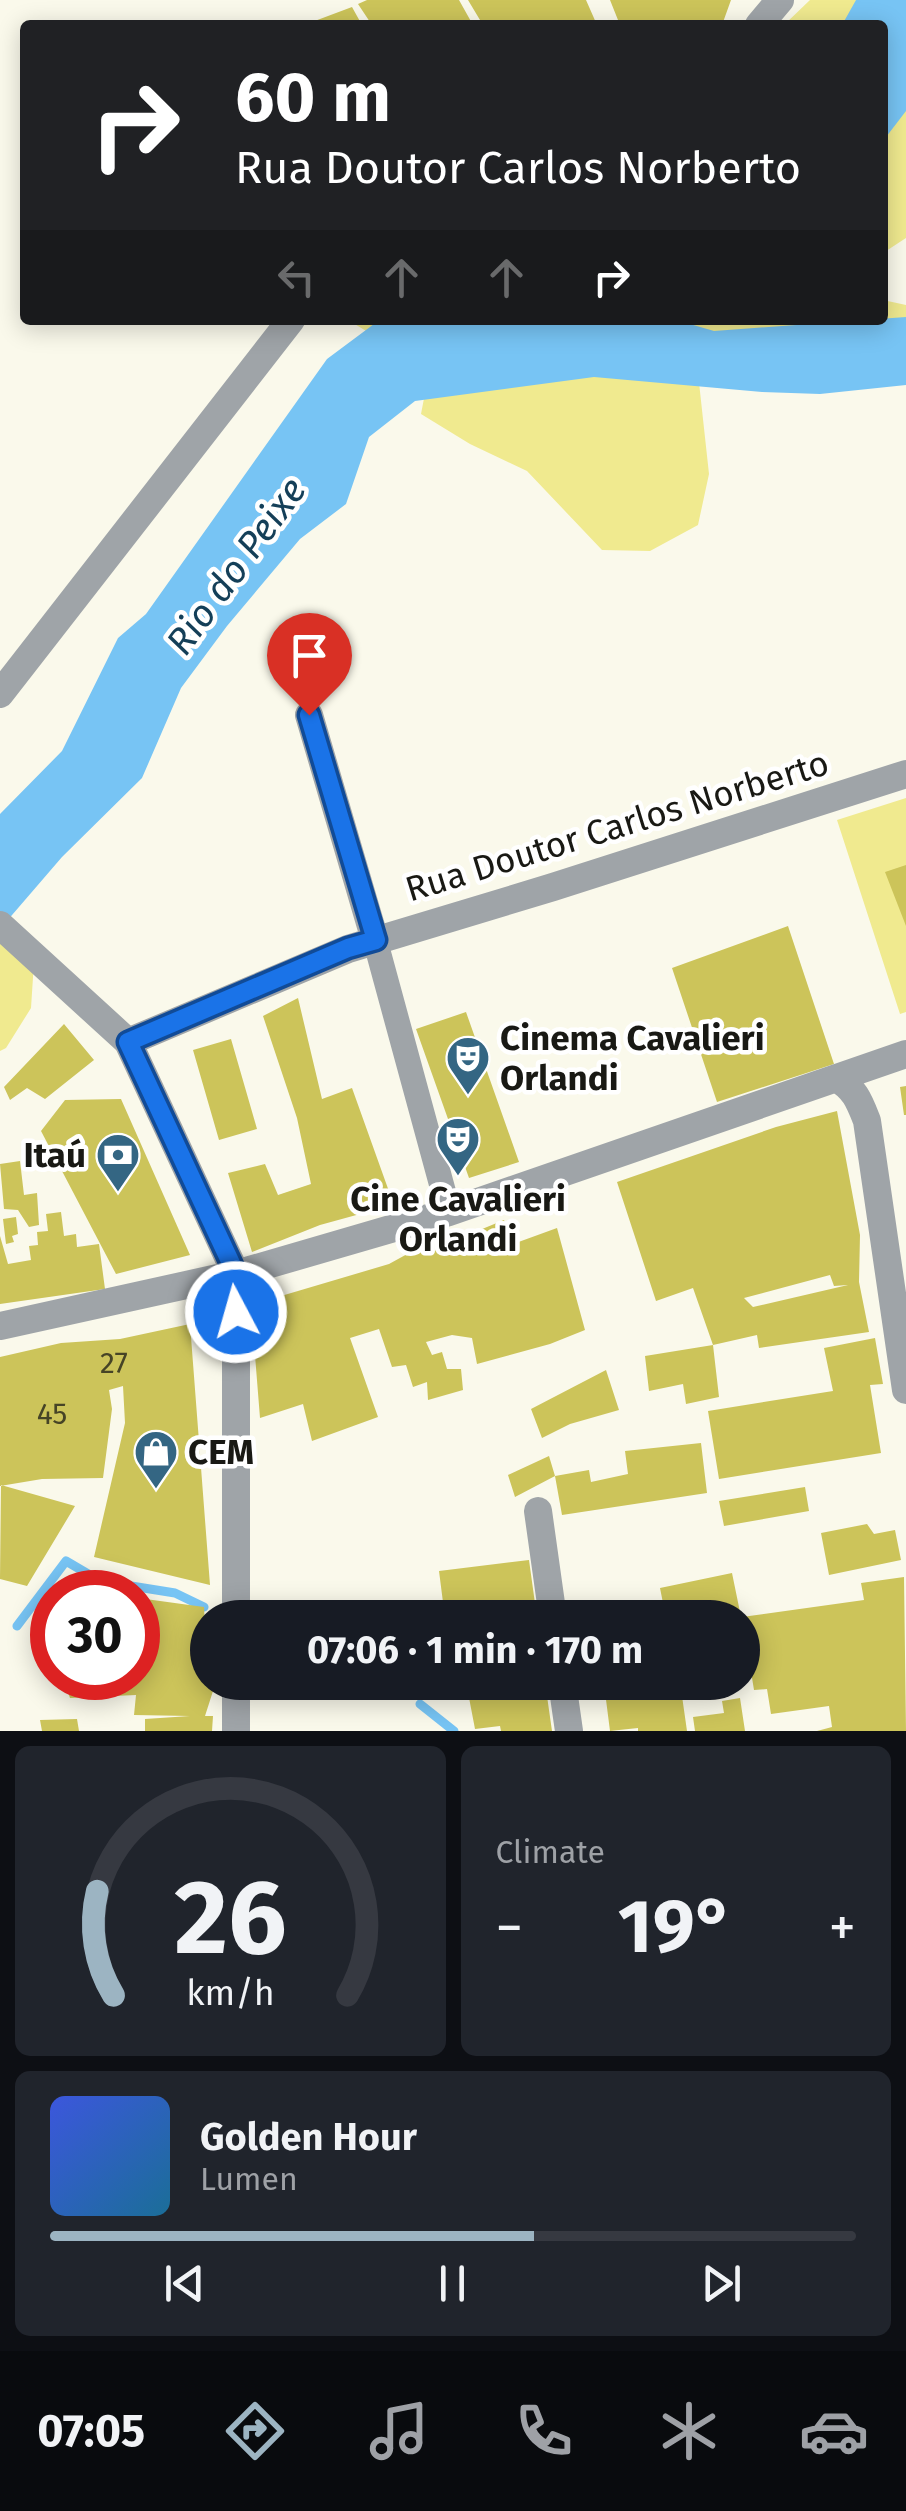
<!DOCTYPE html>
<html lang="en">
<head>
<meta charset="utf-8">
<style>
	:root { --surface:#171b24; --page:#20242c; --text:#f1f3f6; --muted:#9ea1a6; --line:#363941; --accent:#9cb4c2 }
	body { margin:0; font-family:"Fira Sans",sans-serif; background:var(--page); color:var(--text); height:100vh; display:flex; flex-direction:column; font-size:38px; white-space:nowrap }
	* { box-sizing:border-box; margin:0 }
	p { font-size:32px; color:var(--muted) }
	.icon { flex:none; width:55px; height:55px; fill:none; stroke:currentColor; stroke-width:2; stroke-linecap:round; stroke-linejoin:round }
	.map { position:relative; height:1731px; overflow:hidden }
	.side { display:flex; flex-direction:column; gap:15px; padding:15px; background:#0d0f14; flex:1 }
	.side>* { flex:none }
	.guide { position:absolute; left:20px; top:20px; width:868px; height:305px; border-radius:10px; box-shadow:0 5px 25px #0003; background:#202124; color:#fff; overflow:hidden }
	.speed { position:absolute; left:30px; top:1570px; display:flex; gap:20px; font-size:50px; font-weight:700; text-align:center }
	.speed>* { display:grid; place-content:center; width:130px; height:130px; border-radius:50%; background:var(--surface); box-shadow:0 5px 25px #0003; line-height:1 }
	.speed .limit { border:15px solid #d22; background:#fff; color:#111 }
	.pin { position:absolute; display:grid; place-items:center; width:85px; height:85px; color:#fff; margin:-102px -42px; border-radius:50% 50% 50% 0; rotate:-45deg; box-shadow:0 0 10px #0007 }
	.pin .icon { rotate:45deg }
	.me { position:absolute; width:110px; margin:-55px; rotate:354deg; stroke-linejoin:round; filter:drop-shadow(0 0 8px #0008) }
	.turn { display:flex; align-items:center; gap:35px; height:210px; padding:0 50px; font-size:45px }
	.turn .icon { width:130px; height:130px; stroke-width:2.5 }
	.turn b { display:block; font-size:70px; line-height:85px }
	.lanes { display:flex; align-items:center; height:95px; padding:0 50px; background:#0003; justify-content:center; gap:50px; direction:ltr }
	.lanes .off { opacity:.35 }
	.big { font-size:75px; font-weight:700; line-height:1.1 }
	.side .tile { flex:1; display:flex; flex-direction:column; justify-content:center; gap:15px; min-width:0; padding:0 35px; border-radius:15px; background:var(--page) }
	.side .dial { align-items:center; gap:0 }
	.dial svg { height:260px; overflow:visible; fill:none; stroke:var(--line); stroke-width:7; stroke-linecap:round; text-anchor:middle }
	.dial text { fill:var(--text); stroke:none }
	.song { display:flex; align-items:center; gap:30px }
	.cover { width:120px; height:120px; border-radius:15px; background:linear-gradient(135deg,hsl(230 70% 55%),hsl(200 70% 35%)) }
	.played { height:10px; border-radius:5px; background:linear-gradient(90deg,var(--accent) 60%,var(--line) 60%) }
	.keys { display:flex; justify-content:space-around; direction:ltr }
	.heat { display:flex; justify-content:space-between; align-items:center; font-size:55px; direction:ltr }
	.side .tiles { flex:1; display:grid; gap:15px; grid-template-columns:1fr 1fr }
	.tile:last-child { grid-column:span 2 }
	.trip { position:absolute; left:190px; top:1600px; width:570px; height:100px; border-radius:50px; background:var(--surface); box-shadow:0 5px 25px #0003; font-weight:700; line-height:100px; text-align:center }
	.tab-bar { display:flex; height:160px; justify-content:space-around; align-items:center; background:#090b0e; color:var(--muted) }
	.tab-bar .icon { width:70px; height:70px }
	.tab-bar .current { color:var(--accent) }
	.tab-bar b { font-size:45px; color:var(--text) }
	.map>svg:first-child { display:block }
</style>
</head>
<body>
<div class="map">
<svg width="906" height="1731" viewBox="0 0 906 1731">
	<rect width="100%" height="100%" fill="#faf9eb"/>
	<path fill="#f0ea8f" d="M810 0H906V238L883 253 882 25H784Z
		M883 300 906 305V359L696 355 709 474 698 525 650 551 602 550 527 471 470 444 421 414 431 362 386 343 348 320H882Z
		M906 798V1012L900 1014 837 820Z
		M0 943 34 962 31 1008 6 1048 0 1051Z"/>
	<path fill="#77c4f4" d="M856 0H906V111L883 141 882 25H842Z
		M906 317V385L820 394 762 392 594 377 415 401 369 437 346 504 300 539 227 626 181 688 142 778 62 857 0 929V814L62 751 118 638 146 614 327 359 374 324 382 320H676L714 331Z"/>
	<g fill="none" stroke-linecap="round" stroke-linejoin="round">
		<path stroke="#77c4f4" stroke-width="9" d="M17 1626 66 1561 100 1581 175 1593 204 1607
			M420 1704 454 1731"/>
	</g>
	<path fill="#ccc45a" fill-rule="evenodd" d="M367 0H459L473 25H372L358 4Z
		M468 0H586L597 25H483Z
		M610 0H731L722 25H620Z
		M352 7 362 25H304Z
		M906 865V926L885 872Z
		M788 926 834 1064 717 1102 672 968Z
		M298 998 322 1099 352 1088 391 1197 357 1207 360 1214 320 1225 252 1252 228 1173 265 1164 278 1195 311 1184 297 1118 263 1016Z
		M466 1012 519 1162 469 1178 416 1029Z
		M64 1024 94 1060 45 1099 27 1088 10 1100 4 1087Z
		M231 1039 257 1129 219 1140 193 1050Z
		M906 1086V1115H904L900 1087Z
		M121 1099 190 1255 116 1274 41 1131 65 1100Z
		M837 1111 860 1235 859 1282 869 1332 759 1348 757 1335 713 1345 719 1397 686 1404 683 1384 649 1391 645 1356 713 1345 693 1288 656 1301 617 1182 776 1127ZM830 1275 834 1286 848 1285 753 1307 744 1298Z
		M20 1161 24 1195 37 1193 39 1225 29 1227 18 1210 4 1209 0 1164Z
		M61 1212 64 1236 76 1234 77 1247 99 1244 105 1289 0 1304V1236L8 1264 31 1260 29 1246 38 1245 37 1232 48 1231 46 1214Z
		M16 1217 18 1234 12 1236 14 1242 6 1244 3 1219Z
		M504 1220 513 1244 557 1228 585 1330 550 1344 477 1364 472 1338 452 1335 426 1342 432 1355 442 1352 447 1369H461L463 1390 428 1400 427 1382 413 1387 406 1365 392 1367 379 1329 350 1338 378 1417 312 1441 303 1404 260 1418 251 1305 389 1264 420 1247 470 1234Z
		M190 1324 210 1585 94 1557 125 1423 123 1386 109 1390 112 1409 103 1478 42 1479 0 1486V1357L61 1343 120 1339Z
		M875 1338 883 1384 870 1385 881 1453 719 1479 708 1411 833 1391 824 1348Z
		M606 1370 619 1410 570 1424 542 1438 531 1409Z
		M701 1443 707 1493 562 1515 555 1476 515 1497 508 1475 549 1456 555 1476 589 1470 591 1482 628 1474 625 1451Z
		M1 1485 75 1506 27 1586 0 1579Z
		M805 1487 809 1511 724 1526 719 1501Z
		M867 1524 874 1534 895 1530 901 1560 829 1575 821 1533Z
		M529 1560 537 1618H445L439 1571Z
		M732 1573 741 1617 666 1618 660 1588Z
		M904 1577 906 1731H817L832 1727 829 1706 771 1714 767 1689 754 1690 742 1617 864 1600 861 1583Z
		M138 1598 204 1607 208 1682H212L213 1691 205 1716H213L212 1731H145V1719L190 1716 134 1715 136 1695 70 1698 63 1678H138Z
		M466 1682H545L552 1731H501L500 1726 475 1729Z
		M617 1682H680L687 1731H638V1728L610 1731 604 1684Z
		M740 1698 745 1731H695L693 1717 724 1713 722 1701Z
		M77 1719 79 1731H42L40 1720Z"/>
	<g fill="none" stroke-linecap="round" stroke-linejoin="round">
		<path stroke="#9fa4a8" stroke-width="25" d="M375 940 449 1212"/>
		<path stroke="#9fa4a8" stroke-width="28" d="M759 25 780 0
			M0 694 291 320
			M309 715 375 940
			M128 1042 348 949 553 887 906 774
			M538 1511 553 1618
			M236 1618V1274
			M562 1682 569 1731
			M236 1731V1682"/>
		<path stroke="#9fa4a8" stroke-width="28" d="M0 925 128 1042 236 1274
			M836 1078C855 1088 860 1103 867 1121L906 1390
			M0 1326 236 1274 449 1212 906 1054"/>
	</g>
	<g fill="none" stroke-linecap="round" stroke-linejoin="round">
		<defs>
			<path id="route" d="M236 1312V1274L128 1042 348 948 376 940 309 715"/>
		</defs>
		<use href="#route" stroke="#114b97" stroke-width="25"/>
		<use href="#route" stroke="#1a73e8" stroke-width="18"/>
	</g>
	<defs>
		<symbol id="theatre-pin" viewBox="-11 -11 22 30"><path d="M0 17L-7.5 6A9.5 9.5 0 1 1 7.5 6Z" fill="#346683" stroke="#fff"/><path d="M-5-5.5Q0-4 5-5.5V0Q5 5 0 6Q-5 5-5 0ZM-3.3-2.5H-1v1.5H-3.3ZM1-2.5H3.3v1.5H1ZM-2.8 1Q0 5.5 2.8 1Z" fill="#fff"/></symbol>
		<symbol id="bank-pin" viewBox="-11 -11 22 30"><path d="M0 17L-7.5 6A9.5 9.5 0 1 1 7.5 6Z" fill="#346683" stroke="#fff"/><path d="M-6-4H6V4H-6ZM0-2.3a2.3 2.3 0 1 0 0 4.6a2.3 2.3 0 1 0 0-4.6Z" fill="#fff"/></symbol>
		<symbol id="shop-pin" viewBox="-11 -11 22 30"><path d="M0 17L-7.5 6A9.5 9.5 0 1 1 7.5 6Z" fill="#346683" stroke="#fff"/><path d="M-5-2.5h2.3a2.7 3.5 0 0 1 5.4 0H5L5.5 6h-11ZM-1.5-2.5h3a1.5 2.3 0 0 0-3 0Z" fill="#fff"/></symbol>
	</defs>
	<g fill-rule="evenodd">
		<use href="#theatre-pin" x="443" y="1033" width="50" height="68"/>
		<use href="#theatre-pin" x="433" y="1114" width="50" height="68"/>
		<use href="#bank-pin" x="93" y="1130" width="50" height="68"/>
		<use href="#shop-pin" x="131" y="1427" width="50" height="68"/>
	</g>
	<g text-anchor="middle" stroke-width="9" stroke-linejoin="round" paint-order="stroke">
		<g font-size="30" fill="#464426">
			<text x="114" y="1373">27</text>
			<text x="52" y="1424">45</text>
		</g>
		<g font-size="35" fill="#191914" stroke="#fff">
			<text transform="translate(617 826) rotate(-17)" y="12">Rua Doutor Carlos Norberto</text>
		</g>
		<g font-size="35" font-weight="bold" fill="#191914" stroke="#fff" text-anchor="start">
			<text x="500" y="1050">Cinema Cavalieri<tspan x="500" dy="40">Orlandi</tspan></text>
			<text x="86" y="1167" text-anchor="end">Itaú</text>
			<text x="458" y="1211" text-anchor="middle">Cine Cavalieri<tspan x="458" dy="40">Orlandi</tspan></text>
			<text x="188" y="1464">CEM</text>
		</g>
		<g font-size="38" font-style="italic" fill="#143f58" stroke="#fff">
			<text transform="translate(236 566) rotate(-54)" y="13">Rio do Peixe</text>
		</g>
	</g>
</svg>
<div class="speed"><div class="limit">30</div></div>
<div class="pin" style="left:309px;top:715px;background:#d93025"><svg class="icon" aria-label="arrive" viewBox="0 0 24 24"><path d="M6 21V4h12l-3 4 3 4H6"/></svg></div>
<svg class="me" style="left:236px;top:1312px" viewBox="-20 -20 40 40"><circle r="17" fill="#1a73e8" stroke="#fff" stroke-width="3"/><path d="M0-11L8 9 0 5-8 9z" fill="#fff"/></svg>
<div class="trip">07:06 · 1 min · 170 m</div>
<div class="guide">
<div class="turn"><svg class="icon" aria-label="right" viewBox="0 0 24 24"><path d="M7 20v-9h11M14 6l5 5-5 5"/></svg><div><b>60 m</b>Rua Doutor Carlos Norberto</div></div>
<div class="lanes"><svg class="icon off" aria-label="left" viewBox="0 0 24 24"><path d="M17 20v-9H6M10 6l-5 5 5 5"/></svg><svg class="icon off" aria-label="ahead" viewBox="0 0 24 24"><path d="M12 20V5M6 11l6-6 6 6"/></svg><svg class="icon off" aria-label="ahead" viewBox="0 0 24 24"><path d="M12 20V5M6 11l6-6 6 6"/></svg><svg class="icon" aria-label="right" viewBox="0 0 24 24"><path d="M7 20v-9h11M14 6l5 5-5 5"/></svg></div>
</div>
</div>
<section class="side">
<div class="tiles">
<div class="tile dial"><svg viewBox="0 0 100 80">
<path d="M14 69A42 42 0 1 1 86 69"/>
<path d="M14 69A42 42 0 0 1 9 37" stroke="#9cb4c2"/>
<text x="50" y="56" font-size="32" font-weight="700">26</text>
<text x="50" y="72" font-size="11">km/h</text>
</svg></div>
<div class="tile"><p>Climate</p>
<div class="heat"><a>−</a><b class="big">19°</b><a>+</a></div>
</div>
<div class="tile">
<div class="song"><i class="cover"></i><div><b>Golden Hour</b><p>Lumen</p></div></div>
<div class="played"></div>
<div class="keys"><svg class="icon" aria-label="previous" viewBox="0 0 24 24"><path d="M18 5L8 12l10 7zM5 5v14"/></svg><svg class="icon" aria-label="pause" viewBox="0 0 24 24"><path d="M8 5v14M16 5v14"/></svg><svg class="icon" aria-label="next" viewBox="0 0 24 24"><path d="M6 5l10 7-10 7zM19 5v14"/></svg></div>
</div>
</div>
</section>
<nav class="tab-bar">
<b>07:05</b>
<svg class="icon current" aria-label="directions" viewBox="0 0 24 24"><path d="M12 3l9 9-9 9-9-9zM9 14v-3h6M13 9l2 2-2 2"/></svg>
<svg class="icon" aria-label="music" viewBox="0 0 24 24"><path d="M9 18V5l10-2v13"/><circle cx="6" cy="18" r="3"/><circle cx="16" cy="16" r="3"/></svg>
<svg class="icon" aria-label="phone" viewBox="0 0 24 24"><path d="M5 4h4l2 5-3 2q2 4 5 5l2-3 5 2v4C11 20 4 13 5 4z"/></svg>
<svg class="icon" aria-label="climate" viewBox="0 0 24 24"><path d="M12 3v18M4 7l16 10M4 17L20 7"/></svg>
<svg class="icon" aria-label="car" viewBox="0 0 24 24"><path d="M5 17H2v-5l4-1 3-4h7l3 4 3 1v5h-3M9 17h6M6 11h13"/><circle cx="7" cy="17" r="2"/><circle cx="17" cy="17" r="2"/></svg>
</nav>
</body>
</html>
